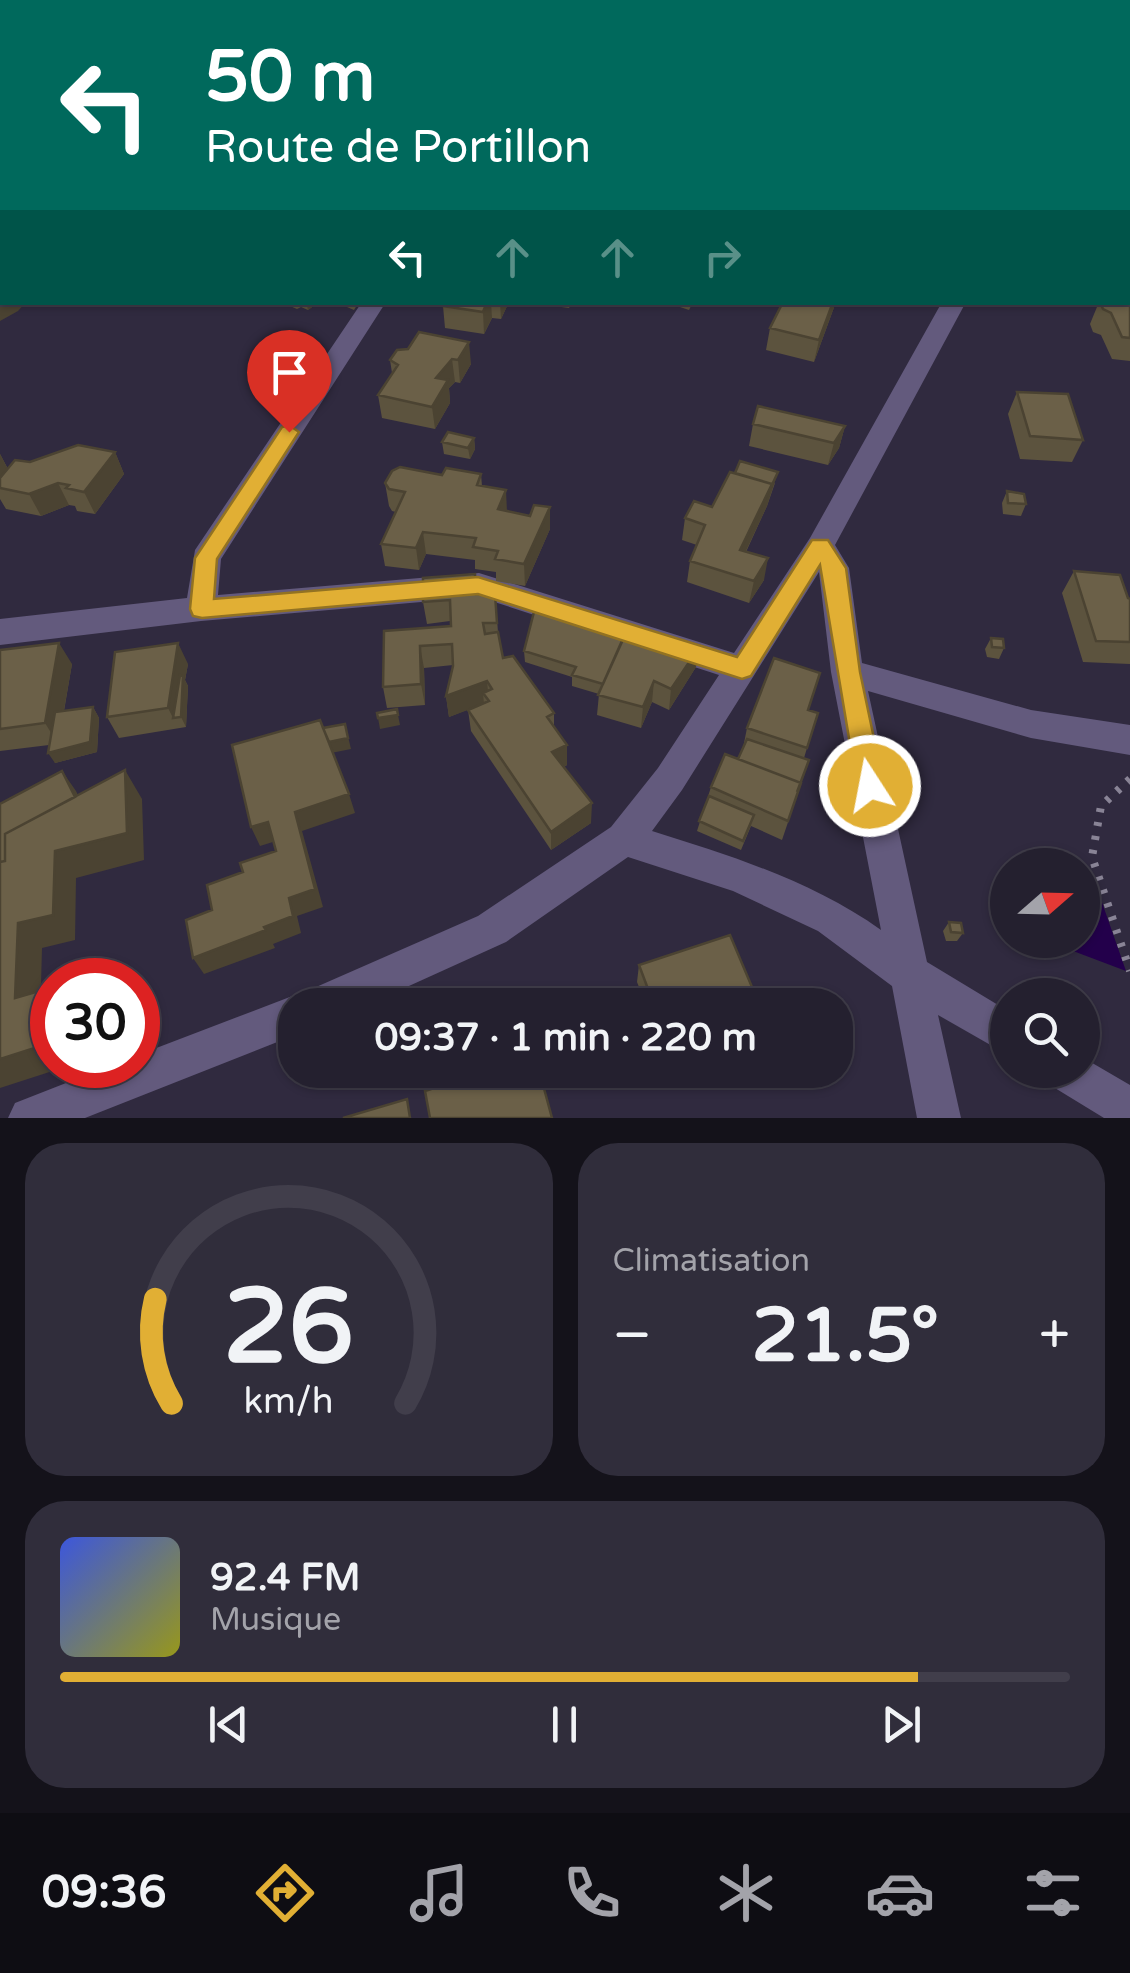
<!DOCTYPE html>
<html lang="fr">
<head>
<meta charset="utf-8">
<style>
	:root { --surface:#24202f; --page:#302d3b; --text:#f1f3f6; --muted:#a3a3aa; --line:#413e4b; --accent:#e1af34 }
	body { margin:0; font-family:"Varela Round",sans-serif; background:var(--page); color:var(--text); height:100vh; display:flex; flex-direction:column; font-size:38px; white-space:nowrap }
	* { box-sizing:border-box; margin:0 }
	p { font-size:32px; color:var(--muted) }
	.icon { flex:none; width:55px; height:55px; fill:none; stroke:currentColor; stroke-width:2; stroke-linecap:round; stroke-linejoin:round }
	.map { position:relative; height:1118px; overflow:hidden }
	.drawer { display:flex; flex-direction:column; gap:25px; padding:25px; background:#14121a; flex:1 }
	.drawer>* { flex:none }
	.banner { position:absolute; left:0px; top:0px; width:1130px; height:305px; box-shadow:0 2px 8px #0004,0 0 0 2px var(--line); background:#00695c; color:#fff; overflow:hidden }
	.needle { width:65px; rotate:70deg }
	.fabs { position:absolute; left:990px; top:848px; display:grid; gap:20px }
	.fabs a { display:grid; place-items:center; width:110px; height:110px; border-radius:50%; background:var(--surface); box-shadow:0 2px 8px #0004,0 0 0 2px var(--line); font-size:50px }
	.speed { position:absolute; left:30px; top:958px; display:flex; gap:20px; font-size:50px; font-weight:700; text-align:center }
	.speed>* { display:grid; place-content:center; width:130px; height:130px; border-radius:50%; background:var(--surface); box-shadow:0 2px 8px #0004,0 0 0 2px var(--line); line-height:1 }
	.speed .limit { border:15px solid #d22; background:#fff; color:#111 }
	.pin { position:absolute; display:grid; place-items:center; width:85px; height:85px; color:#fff; margin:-102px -42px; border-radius:50% 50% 50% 0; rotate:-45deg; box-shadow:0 0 10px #0007 }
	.pin .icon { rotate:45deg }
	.me { position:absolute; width:110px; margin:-55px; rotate:349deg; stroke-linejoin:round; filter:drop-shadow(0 0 8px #0008) }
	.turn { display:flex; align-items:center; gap:35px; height:210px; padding:0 40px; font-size:45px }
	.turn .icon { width:130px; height:130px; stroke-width:2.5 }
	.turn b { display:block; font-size:70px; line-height:85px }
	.lanes { display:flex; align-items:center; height:95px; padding:0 40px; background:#0003; justify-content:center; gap:50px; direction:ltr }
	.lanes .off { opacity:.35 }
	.big { font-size:75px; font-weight:700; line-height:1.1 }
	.drawer .widget { flex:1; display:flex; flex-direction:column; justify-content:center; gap:15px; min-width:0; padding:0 35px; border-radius:40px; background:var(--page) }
	.drawer .dial { align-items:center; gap:0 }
	.dial svg { height:260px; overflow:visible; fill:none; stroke:var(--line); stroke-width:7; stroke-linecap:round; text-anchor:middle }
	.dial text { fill:var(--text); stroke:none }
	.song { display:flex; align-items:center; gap:30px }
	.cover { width:120px; height:120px; border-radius:15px; background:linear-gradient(135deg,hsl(230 70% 55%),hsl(60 70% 35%)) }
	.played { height:10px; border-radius:5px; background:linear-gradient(90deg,var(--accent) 85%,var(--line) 85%) }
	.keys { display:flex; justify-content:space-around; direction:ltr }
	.heat { display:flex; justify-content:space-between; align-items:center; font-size:55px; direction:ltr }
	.drawer .tiles { flex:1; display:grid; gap:25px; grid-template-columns:1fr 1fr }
	.widget:last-child { grid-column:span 2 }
	.trip { position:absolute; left:278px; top:988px; width:575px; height:100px; border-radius:40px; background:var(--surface); box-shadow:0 2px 8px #0004,0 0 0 2px var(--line); font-weight:700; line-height:100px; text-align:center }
	.tabs { display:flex; height:160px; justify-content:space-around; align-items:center; background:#0e0d13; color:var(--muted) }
	.tabs .icon { width:70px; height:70px }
	.tabs .on { color:var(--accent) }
	.tabs b { font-size:45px; color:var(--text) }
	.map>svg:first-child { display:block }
</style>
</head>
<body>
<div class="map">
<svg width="1130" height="1118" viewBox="0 0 1130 1118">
	<rect width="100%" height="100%" fill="#302a3f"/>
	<path fill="#23004b" d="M1083 874H1092L1126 971 1044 940H1082Z"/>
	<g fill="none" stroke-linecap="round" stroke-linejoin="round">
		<path stroke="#898496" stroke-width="8" stroke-dasharray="4 10" stroke-linecap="butt" d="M1130 779 1101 806 1092 857 1130 971"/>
		<path fill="#635a7d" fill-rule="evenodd" d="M1003 0H1033L1034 2H1004Z
			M1128 50H1130V60H1128Z
			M2 67V79L0 80V68Z
			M362 302H386L221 559 218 595 479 573 734 653 810 538 942 302H966L835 545 849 568 862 663 1031 710 1130 725V755L1031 738 868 691 927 962 1008 1011V1055L938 1015 961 1118H917L892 986 818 931 733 891 628 857 506 942 367 1005H295V1035L85 1118H8L15 1103 112 1065H138V1055L295 995 304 998 307 991 478 916 611 827 658 768 719 675 479 597 201 621 0 645V619L187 598 195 550ZM819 572 831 672 881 930C812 881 732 856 652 831L682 790Z
			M1082 1057 1130 1085V1118H1104L1050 1085 1044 1070H1082Z"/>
	</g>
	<path fill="#5c533e" d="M288 0H383L384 2H289Z
		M462 0H520V2H462Z
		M843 0H935L930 2H857Z
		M1130 118V147H1128V124Z
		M1128 182H1130V229H1128Z
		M1128 240 1130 241V278H1128Z
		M1130 299V361L1112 359 1101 335 1093 332 1090 324 1099 302H1128Z
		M319 302 308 310 301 307 297 309 283 303Z
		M346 302H359L354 310 347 307Z
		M445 302H509L501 319 492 318 484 334 445 328 443 306Z
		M523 302H572L569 308Z
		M665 302H693L689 310Z
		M836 302 814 362 766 350 770 328Z
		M419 332 471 364 460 383 455 382 449 388 450 403 435 429 382 418 378 395 392 373 390 360 408 349Z
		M1017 392 1083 440 1072 462 1020 459 1008 414Z
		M753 424 845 426 839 448 828 465 749 446Z
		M474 438 475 449 470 459 444 454 442 442Z
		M115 452 124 474 95 514 77 511 75 506 69 505 41 516 6 509 0 499V454L8 469 30 462Z
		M481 474 482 486 507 511 550 529 525 586 496 581V572L475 569V560L426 554 419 570 385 566 381 544 396 512 392 511 389 506 385 483 442 475Z
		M775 483 767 506 746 552 764 580 749 603 687 582 690 561 697 545 682 540 685 518Z
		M1007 491 1026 504 1021 516 1003 514 1002 503Z
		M1074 571 1130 599V664L1083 662 1062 593Z
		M477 594H495L498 632 503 658 554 713V726L567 745V765L564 767 591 823 551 850 471 731 468 710 479 705 449 717 446 696 453 665 424 668 425 705 387 708 383 687 384 631 451 626 450 621 427 624 423 602Z
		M596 627 696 667 669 710 652 702 641 728 597 715 599 694 572 686V677L525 662 524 651Z
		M991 638 1004 648 999 659 987 657 985 649Z
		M0 650 72 664 64 711 93 707 99 718 97 752 55 763 49 745 0 751Z
		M188 664 185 680 188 686 186 727 119 738 107 717Z
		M808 710 807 748 804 758 809 760 782 840 751 826 741 850 697 831 711 787 738 759 743 748 747 728Z
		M949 922 963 933 957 941H946L943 931Z
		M639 965 757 999 787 1005H646L637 982Z
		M747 1070H795L753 1086Z"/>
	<path fill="#4b4332" d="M507 0H520V2H507Z
		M2 292V302H26L18 311 0 321V293Z
		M306 302H319L308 310Z
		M487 302H491L492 318 484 334 483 312Z
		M500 302H509L501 319Z
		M833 302H836L814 362 819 340Z
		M469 342 471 364 460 383 458 360Z
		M452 359 455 382 449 388 450 403 435 429 432 407 436 378Z
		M845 426 839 448 828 465 834 443Z
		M474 438 475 449 470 459 468 448Z
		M115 452 124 474 95 514 84 492Z
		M0 454 12 477 0 488Z
		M778 472 767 506 736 572 740 550Z
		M58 483 69 505 41 516 29 494Z
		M506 490 507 512 498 509Z
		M550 507V529L525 586 524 564Z
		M423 532 426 554 419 570 416 548Z
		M768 558 764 580 749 603 754 581Z
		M59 643 72 664 58 744 45 723Z
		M178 643 188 664 185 680 188 686 186 727 181 717 173 718 168 708Z
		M420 646 424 668 425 705 421 684Z
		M700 646 696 667 669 710 671 689Z
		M487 681 489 702 483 693 484 704 449 717 446 696Z
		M654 681 652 702 641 728 643 707Z
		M93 707 99 718 97 752 55 763 48 753Z
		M398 715 400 725 380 729 378 718Z
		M345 724 351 749 331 753 328 743Z
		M567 745V765L553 772 552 752Z
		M125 770 142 799 144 860 76 878 75 940 42 948 40 1021 15 998 18 923 55 851Z
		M62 771 76 791 92 825 27 861Z
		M349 794 355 813 302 831 323 907 297 916 301 933 273 944 275 948 204 974 193 958 264 927 289 898 295 812Z
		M592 803 591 823 551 850V832Z
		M268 822 276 841 260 846 251 827Z
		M46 989 52 995V1065H68V1066L0 1088V1059Z
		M764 1070H795L753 1086 760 1072Z"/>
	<path fill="#6b6048" stroke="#4b4332" stroke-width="2.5" d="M197 0H215L211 2H193Z
		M322 0H379L375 2H362L351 0 348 2H334Z
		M543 0H558L557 2H541Z
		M901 0H928L925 2Z
		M1128 182H1130V207H1128Z
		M1128 240 1130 241V255L1128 254Z
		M2 260V292L0 293V262Z
		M1128 299H1130V338L1122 337 1111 313 1103 309 1100 302H1128Z
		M445 302H487L483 312 443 306Z
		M783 302H833L819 340 770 328Z
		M419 332 469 342 458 360 452 359 436 378 448 380 432 407 378 395 398 365 390 360 397 350 408 349Z
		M1017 392 1068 394 1083 440 1030 436Z
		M758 406 845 426 834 443 753 424Z
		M448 432 474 438 468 448 442 442Z
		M78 445 115 452 84 492 66 488 69 485 58 483 29 494 0 488V478L15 460 30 462Z
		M740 461 778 472 771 487 772 484 735 473Z
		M400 467 442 475 446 468 481 474 477 485 506 490 498 509 530 516 534 505 550 507 524 564 495 559 498 551 473 547 476 538 423 532 416 548 381 544 405 492 389 489 385 483 392 471Z
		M730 472 772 484 740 550 768 558 754 581 690 561 705 525 685 518 694 501 712 507Z
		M1007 491 1024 494 1026 504 1008 503Z
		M1074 571 1120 575 1128 598 1130 599V642L1096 641Z
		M475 574 476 594H495L497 623H483L485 634 498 632 503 658 513 656 554 713 547 717 567 745 552 752 592 803 551 832 468 710 489 701 483 693 492 689 487 681 446 696 453 666 452 644 420 646 421 684 383 687 384 631 451 626 450 600 423 602V578Z
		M536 604 596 619 592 626 625 635 603 684 572 675 576 667 524 651Z
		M629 625 700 646 671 689 654 681 643 707 598 695Z
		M991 638 1003 639 1004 648 992 647Z
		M59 643 45 723 0 729V650Z
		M178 643 168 708 107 717 115 652Z
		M774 658 820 673 808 710 818 713 807 748 747 728Z
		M180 675 183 676 181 717 173 718Z
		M93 707 90 742 48 753 55 712Z
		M397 709 398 715 378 718 377 713Z
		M320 720 349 794 295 812 315 889 289 898 293 916 264 927 266 930 193 958 186 920 212 910 207 885 243 872 240 863 276 851 268 822 251 827 232 745Z
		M345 724 348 738 329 742 323 728Z
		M747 739 809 760 797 792 801 783 738 759Z
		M725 754 801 783 788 821 711 787Z
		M125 770 127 833 55 851 53 915 18 923 15 998 46 989 44 1045 0 1059V862L5 861V834Z
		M62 771 75 797 5 834V861L0 862V804Z
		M709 796 754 815 743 841 699 821Z
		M949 922 961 923 963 933 951 932Z
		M730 935 757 999 780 990 787 1005H654L639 965Z
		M482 1070H539L552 1118H430L425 1091 462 1079 463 1086 484 1079Z
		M407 1099 410 1118H343Z"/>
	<path fill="#e1af34" stroke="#927222" stroke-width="2.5" d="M289 425 299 432 217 559 214 599 478 577 737 657 812 540H828L846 568 860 672 884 786 880 794 870 798 861 794 857 786 820 565 751 676 742 679 478 594 202 618 193 616 190 609 195 558 282 427Z"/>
</svg>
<div class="fabs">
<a><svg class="needle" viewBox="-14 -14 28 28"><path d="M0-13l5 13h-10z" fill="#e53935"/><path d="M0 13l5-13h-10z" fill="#a3a3aa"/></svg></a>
<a><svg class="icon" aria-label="search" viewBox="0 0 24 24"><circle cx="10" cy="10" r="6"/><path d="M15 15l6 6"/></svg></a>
</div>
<div class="speed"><div class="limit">30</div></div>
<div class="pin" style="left:289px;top:432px;background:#d93025"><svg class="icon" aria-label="arrive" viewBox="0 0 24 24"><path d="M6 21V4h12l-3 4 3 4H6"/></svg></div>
<svg class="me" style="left:870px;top:786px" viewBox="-20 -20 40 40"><circle r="17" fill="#e1af34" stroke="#fff" stroke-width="3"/><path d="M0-11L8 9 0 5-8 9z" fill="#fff"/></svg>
<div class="trip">09:37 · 1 min · 220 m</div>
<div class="banner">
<div class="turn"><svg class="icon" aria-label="left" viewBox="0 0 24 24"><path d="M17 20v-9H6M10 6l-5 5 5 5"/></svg><div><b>50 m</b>Route de Portillon</div></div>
<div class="lanes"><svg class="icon" aria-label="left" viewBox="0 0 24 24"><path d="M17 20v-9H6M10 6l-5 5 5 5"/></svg><svg class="icon off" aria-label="ahead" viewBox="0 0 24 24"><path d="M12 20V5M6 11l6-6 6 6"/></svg><svg class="icon off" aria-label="ahead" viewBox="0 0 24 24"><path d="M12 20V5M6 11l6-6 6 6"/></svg><svg class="icon off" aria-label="right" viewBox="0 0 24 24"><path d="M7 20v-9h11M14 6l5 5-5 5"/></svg></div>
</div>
</div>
<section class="drawer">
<div class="tiles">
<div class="widget dial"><svg viewBox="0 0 100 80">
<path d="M14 69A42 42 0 1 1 86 69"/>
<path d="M14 69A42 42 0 0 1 9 37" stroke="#e1af34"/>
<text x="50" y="56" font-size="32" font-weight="700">26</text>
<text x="50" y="72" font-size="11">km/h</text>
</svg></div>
<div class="widget"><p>Climatisation</p>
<div class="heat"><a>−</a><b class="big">21.5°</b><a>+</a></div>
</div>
<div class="widget">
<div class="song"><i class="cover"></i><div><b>92.4 FM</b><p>Musique</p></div></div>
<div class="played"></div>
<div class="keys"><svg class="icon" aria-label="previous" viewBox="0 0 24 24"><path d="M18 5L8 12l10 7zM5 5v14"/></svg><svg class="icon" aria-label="pause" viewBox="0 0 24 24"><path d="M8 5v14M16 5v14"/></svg><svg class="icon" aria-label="next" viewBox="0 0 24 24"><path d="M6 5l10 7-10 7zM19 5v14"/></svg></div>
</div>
</div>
</section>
<nav class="tabs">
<b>09:36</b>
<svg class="icon on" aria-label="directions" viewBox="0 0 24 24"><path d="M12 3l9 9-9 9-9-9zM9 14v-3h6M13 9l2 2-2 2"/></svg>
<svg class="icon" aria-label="music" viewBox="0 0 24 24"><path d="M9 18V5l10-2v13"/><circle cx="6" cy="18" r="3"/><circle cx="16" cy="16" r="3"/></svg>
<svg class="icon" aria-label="phone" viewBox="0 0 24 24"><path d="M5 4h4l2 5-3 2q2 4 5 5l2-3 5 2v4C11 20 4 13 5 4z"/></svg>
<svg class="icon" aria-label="climate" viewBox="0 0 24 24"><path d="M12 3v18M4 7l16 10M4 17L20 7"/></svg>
<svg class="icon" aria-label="car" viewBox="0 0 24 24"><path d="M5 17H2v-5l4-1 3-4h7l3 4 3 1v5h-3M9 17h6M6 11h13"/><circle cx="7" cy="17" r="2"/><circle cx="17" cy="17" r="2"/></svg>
<svg class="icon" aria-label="filters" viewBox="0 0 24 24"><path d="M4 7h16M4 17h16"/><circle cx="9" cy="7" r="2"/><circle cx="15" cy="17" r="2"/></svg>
</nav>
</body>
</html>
